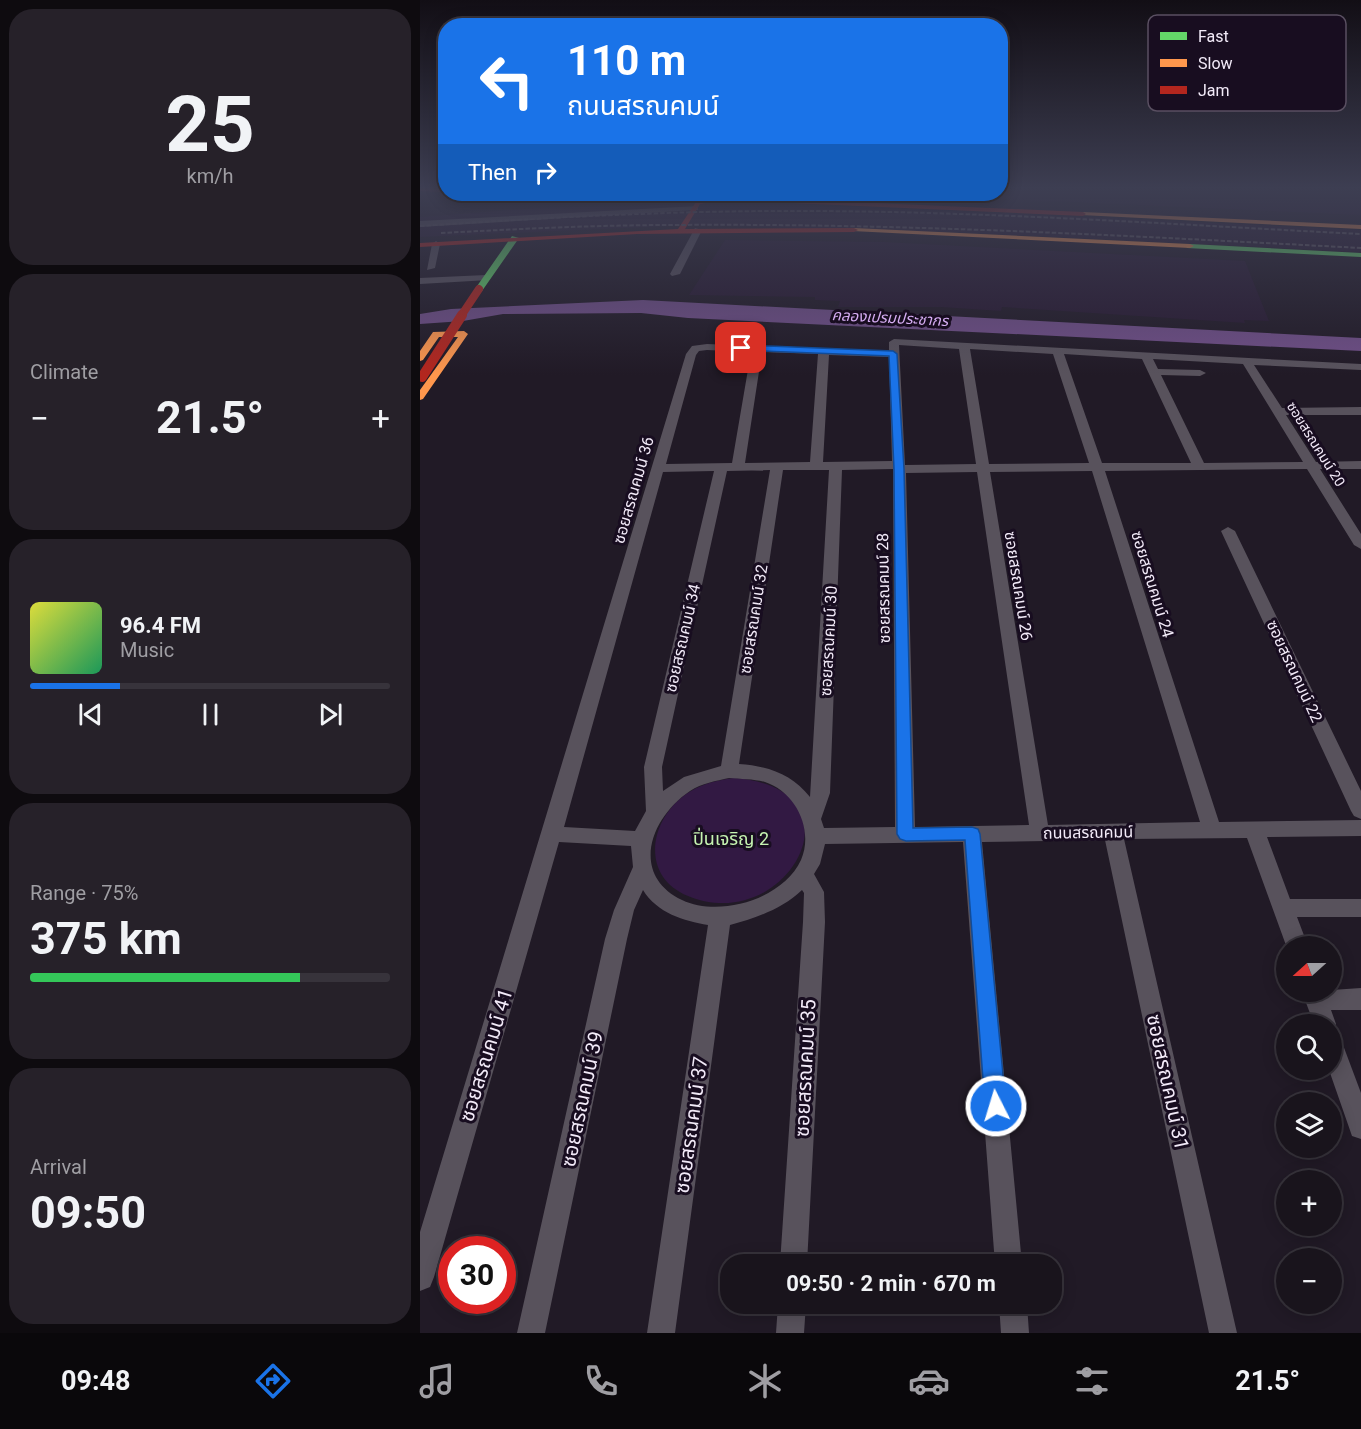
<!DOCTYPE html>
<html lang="en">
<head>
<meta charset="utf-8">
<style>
	:root { --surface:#19141c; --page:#262129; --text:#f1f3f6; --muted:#9f9ea3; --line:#37333b; --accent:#1a73e8 }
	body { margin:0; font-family:Roboto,"Noto Sans Thai",sans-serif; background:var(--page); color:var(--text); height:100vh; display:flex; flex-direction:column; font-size:22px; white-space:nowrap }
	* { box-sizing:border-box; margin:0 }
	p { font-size:20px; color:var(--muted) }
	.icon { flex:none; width:33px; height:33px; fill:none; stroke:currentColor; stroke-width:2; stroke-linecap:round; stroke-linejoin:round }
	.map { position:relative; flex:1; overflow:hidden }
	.drawer { display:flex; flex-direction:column; gap:9px; padding:9px; background:#0e0b0f; width:420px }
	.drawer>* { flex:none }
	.guide { position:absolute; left:18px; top:18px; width:570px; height:183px; border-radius:24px; box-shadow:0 3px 15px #0003,0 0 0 2px var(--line); background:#1a73e8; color:#fff; overflow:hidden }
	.needle { width:39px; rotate:249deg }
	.fabs { position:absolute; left:856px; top:936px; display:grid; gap:12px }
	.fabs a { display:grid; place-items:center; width:66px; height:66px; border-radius:50%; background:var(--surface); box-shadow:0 3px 15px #0003,0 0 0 2px var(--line); font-size:30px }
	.speed { position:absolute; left:18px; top:1236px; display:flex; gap:12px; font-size:30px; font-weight:700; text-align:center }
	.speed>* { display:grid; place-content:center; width:78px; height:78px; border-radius:50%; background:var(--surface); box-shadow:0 3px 15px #0003,0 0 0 2px var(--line); line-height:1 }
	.speed .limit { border:9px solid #d22; background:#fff; color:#111 }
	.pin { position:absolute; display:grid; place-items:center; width:51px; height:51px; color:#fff; margin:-26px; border-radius:12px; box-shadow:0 3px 9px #0006 }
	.me { position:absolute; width:66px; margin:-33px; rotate:355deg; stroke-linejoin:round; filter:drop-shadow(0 0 4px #0008) }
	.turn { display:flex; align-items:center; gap:21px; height:126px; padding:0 30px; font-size:27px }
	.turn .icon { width:78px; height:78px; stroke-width:2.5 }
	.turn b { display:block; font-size:42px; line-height:51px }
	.then { display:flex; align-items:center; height:57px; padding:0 30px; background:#0003; gap:12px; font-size:22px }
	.big { font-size:45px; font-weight:700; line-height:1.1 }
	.drawer .tile { flex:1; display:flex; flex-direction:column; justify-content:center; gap:9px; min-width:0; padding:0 21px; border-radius:24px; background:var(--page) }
	.drawer .dial { align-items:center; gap:0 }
	.dial b { font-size:78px; line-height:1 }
	.song { display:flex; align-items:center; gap:18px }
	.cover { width:72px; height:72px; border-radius:9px; background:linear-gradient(135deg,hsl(60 70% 55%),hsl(150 70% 35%)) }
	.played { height:6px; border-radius:3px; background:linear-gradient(90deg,var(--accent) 25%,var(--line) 25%) }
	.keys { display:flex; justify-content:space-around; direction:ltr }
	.heat { display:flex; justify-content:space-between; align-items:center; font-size:33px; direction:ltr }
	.charge { height:9px; border-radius:4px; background:linear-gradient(90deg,#34c759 75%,var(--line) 0) }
	.trip { position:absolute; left:300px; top:1254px; width:342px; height:60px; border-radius:24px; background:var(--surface); box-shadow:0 3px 15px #0003,0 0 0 2px var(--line); font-weight:700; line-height:60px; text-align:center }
	.dock { display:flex; height:96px; justify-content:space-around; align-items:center; background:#0a080b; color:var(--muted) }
	.dock .icon { width:42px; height:42px }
	.dock .active { color:var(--accent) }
	.dock b { font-size:27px; color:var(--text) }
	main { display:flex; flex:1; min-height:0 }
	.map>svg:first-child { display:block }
</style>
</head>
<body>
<main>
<section class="drawer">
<div class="tile dial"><b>25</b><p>km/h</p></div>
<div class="tile"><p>Climate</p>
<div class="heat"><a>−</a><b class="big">21.5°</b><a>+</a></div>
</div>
<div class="tile">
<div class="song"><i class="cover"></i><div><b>96.4 FM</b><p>Music</p></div></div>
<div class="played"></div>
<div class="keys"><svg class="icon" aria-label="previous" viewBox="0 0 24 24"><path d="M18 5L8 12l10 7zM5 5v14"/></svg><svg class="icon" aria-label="pause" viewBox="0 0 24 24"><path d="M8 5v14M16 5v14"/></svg><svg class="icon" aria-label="next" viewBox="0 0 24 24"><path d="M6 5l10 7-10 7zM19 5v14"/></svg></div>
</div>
<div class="tile"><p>Range · 75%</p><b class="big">375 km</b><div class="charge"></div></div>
<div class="tile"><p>Arrival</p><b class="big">09:50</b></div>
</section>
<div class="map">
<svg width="941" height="1333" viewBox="0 0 941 1333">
	<rect width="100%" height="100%" fill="#211a26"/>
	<path fill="#281a31" d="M581 188H941V215L471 194H580Z
		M346 202 941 230V252L547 233 273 225 0 237V217L117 208Z
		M305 240 464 242 825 261 849 321 824 320 825 323 582 307 581 311 521 307H418L420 301 395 300V297L269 295Z"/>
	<path fill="#321943" d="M314 778C449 788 367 937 268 896 217 875 231 814 271 791 284 783 299 780 314 778Z"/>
	<path fill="#6f4e86" d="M223 300 941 338V351L268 318 221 313 83 314 43 321 0 324V314L31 309Z"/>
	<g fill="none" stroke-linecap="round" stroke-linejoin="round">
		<path fill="#58525c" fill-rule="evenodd" d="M278 206V210H275L0 227V221Z
			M275 228 282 230 260 274 252 276 250 274Z
			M16 241 20 244 15 268 7 270 12 244Z
			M66 275 69 276V280L0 284V278Z
			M474 339 941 364V370L834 365 862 408 941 407V415H866L896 462 941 461V469H900L941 534V549L934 545 887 469 685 471 799 822 941 820V836L847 837 870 899H941V917H877L888 946 867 948 827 838 704 839 817 1333H789L685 840 562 842 602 1264H575L543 842 405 844 400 864 394 874 404 892 405 922 387 1264H360L383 922 384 893 382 890C362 909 336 918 310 925L255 1333H227L288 925C264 921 237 913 223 890L214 910 207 939 125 1333H97L185 939 194 910 213 867 211 846 139 842 14 1277 10 1287 0 1291V1232L266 354 272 346 287 344 469 351V342ZM479 345 539 349 556 464 485 465ZM550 349 633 354 669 463 569 464ZM287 350 331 352 312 463 246 464 276 355 279 351ZM342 352 398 354 390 462 325 463ZM644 354 722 359 771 463H682ZM409 355 469 357 472 461 403 462ZM733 359 823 364 883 462 784 463 741 375 780 376 786 373 780 370 738 369ZM473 469 475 827 404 828 401 819 410 793 422 470ZM350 470 301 766 264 777 243 791 242 767 307 471ZM363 470H409L390 797C372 774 348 766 319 764ZM294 471 224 767 226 811 215 831 144 827 243 472ZM672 471 780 822 628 825 570 472ZM557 472 609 825 495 827 486 473ZM309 778C321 779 334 779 345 782 376 792 394 830 381 860 363 899 300 918 262 900 209 874 231 817 270 791 282 783 296 781 309 778Z
			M808 527 815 531 941 791V819L934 816 931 811 801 531Z
			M941 988V1010H911L916 1024 913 1032 912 1024H894L882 992Z
			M912 1033 920 1037 941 1093V1139L932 1136 909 1070H912Z
			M358 1304H386L384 1333H356Z
			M579 1304H607L609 1333H581Z"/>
		<path fill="#63d668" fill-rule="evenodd" d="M163 194H243L244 195 241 197 166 196Z
			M92 236 99 238 62 291H56L55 289Z
			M770 244 941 253V257L767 248 766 246Z"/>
		<path fill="#ff974d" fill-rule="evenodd" d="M663 212 941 225V229L661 215Z
			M434 228 770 244 774 246 770 248 432 231V229Z
			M44 331 48 334 3 399 0 400V390L38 337H19L3 360 0 361V351L13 332Z"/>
		<path fill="#b3261e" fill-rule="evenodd" d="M0 188H26V192L0 191Z
			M73 194H193L196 196 193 198 76 196Z
			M217 194H252L663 212 666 214 663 216 303 200 280 204 265 229 434 228 438 230 434 232 217 234 0 247V243L258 229 276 202 288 199 220 196Z"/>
		<path stroke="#615b64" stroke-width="2" stroke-dasharray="4.5 2" stroke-linecap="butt" d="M0 226C132 217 265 210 397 211 579 212 760 225 941 234
			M21 233C98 229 175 225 252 225 482 223 712 236 941 248"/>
		<path stroke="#b3261e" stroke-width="8" d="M41 316 59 289"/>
		<path stroke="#b3261e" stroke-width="10" d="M2 377 42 315"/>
	</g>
	<linearGradient id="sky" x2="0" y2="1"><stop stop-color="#120e15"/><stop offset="0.5" stop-color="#3d3e52"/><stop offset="1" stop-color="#3d3e52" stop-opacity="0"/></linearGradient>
	<rect width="941" height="375" fill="url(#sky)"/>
	<path fill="#1a73e8" stroke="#114b97" stroke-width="1.5" d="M321 345 473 351 477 354 484 469 493 828 552 827 558 829 560 834 586 1106 583 1113 576 1116 568 1113 565 1106 545 840 486 841 480 839 477 834 474 469 469 356 317 350V346Z"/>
	<g text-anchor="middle" stroke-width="6" stroke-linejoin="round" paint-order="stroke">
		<g font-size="14" fill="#f2eaf8" stroke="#180d20">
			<text transform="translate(896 444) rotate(58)" y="5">ซอยสรณคมน์ 20</text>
		</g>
		<g font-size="15" font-style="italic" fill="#d7aef4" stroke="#180d20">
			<text transform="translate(470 318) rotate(3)" y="5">คลองเปรมประชากร</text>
		</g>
		<g font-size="16" fill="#f2eaf8" stroke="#180d20">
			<text transform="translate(213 490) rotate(-74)" y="6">ซอยสรณคมน์ 36</text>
			<text transform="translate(733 584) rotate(73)" y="6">ซอยสรณคมน์ 24</text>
			<text transform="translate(599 586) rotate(81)" y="6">ซอยสรณคมน์ 26</text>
			<text transform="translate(463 588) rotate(-91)" y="6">ซอยสรณคมน์ 28</text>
			<text transform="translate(333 619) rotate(-81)" y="6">ซอยสรณคมน์ 32</text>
			<text transform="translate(262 638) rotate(-77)" y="6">ซอยสรณคมน์ 34</text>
			<text transform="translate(408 641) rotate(-87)" y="6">ซอยสรณคมน์ 30</text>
			<text transform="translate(875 671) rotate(65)" y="6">ซอยสรณคมน์ 22</text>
			<text transform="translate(668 832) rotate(-1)" y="6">ถนนสรณคมน์</text>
		</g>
		<g font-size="18" fill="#c6f4b1" stroke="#180d20">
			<text x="311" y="845">ปิ่นเจริญ 2</text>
		</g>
		<g font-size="20" fill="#f2eaf8" stroke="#180d20">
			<text transform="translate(66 1055) rotate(-73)" y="7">ซอยสรณคมน์ 41</text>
			<text transform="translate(385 1068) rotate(-87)" y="7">ซอยสรณคมน์ 35</text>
			<text transform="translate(748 1082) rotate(78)" y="7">ซอยสรณคมน์ 31</text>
			<text transform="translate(162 1099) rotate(-78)" y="7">ซอยสรณคมน์ 39</text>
			<text transform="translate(271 1125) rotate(-82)" y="7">ซอยสรณคมน์ 37</text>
		</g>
	</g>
	<rect x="728" y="15" width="198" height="96" rx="9" fill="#180d20" stroke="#594f61" stroke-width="1.5"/>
	<rect x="740" y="32" width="27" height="8" fill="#63d668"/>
	<rect x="740" y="59" width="27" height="8" fill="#ff974d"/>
	<rect x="740" y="86" width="27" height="8" fill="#b3261e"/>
	<g font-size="16" fill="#f2eaf8">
		<text x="778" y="42">Fast</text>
		<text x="778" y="69">Slow</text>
		<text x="778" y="96">Jam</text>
	</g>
</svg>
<div class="fabs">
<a><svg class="needle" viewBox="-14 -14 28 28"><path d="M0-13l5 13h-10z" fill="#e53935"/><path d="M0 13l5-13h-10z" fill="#9f9ea3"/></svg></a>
<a><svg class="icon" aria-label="search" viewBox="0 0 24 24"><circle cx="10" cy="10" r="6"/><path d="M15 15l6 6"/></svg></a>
<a><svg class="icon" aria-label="layers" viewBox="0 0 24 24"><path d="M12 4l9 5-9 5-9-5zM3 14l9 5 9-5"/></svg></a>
<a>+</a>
<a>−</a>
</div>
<div class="speed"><div class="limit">30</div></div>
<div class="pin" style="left:321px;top:348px;background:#d93025"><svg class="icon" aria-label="arrive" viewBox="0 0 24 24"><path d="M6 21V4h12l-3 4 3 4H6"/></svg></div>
<svg class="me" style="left:576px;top:1106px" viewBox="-20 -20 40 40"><circle r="17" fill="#1a73e8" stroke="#fff" stroke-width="3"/><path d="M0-11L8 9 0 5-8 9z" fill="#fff"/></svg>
<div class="trip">09:50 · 2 min · 670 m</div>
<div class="guide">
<div class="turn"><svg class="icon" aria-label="left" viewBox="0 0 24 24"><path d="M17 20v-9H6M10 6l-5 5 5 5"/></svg><div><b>110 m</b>ถนนสรณคมน์</div></div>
<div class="then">Then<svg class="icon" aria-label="right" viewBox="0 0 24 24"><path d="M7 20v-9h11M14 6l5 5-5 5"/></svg></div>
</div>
</div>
</main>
<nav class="dock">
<b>09:48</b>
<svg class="icon active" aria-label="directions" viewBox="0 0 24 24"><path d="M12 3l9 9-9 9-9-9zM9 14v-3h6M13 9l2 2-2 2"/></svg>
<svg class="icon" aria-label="music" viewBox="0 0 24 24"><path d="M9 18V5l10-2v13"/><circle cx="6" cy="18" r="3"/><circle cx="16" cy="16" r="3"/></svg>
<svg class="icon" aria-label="phone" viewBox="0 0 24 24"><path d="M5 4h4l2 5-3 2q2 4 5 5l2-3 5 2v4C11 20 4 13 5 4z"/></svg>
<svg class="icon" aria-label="climate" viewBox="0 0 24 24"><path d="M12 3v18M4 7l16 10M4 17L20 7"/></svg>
<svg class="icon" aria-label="car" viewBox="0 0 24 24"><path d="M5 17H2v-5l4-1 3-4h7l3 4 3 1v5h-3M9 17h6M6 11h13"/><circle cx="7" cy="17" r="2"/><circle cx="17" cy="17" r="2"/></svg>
<svg class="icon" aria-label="filters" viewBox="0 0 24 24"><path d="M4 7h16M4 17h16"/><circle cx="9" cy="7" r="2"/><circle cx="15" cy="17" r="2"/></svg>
<b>21.5°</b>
</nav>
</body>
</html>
